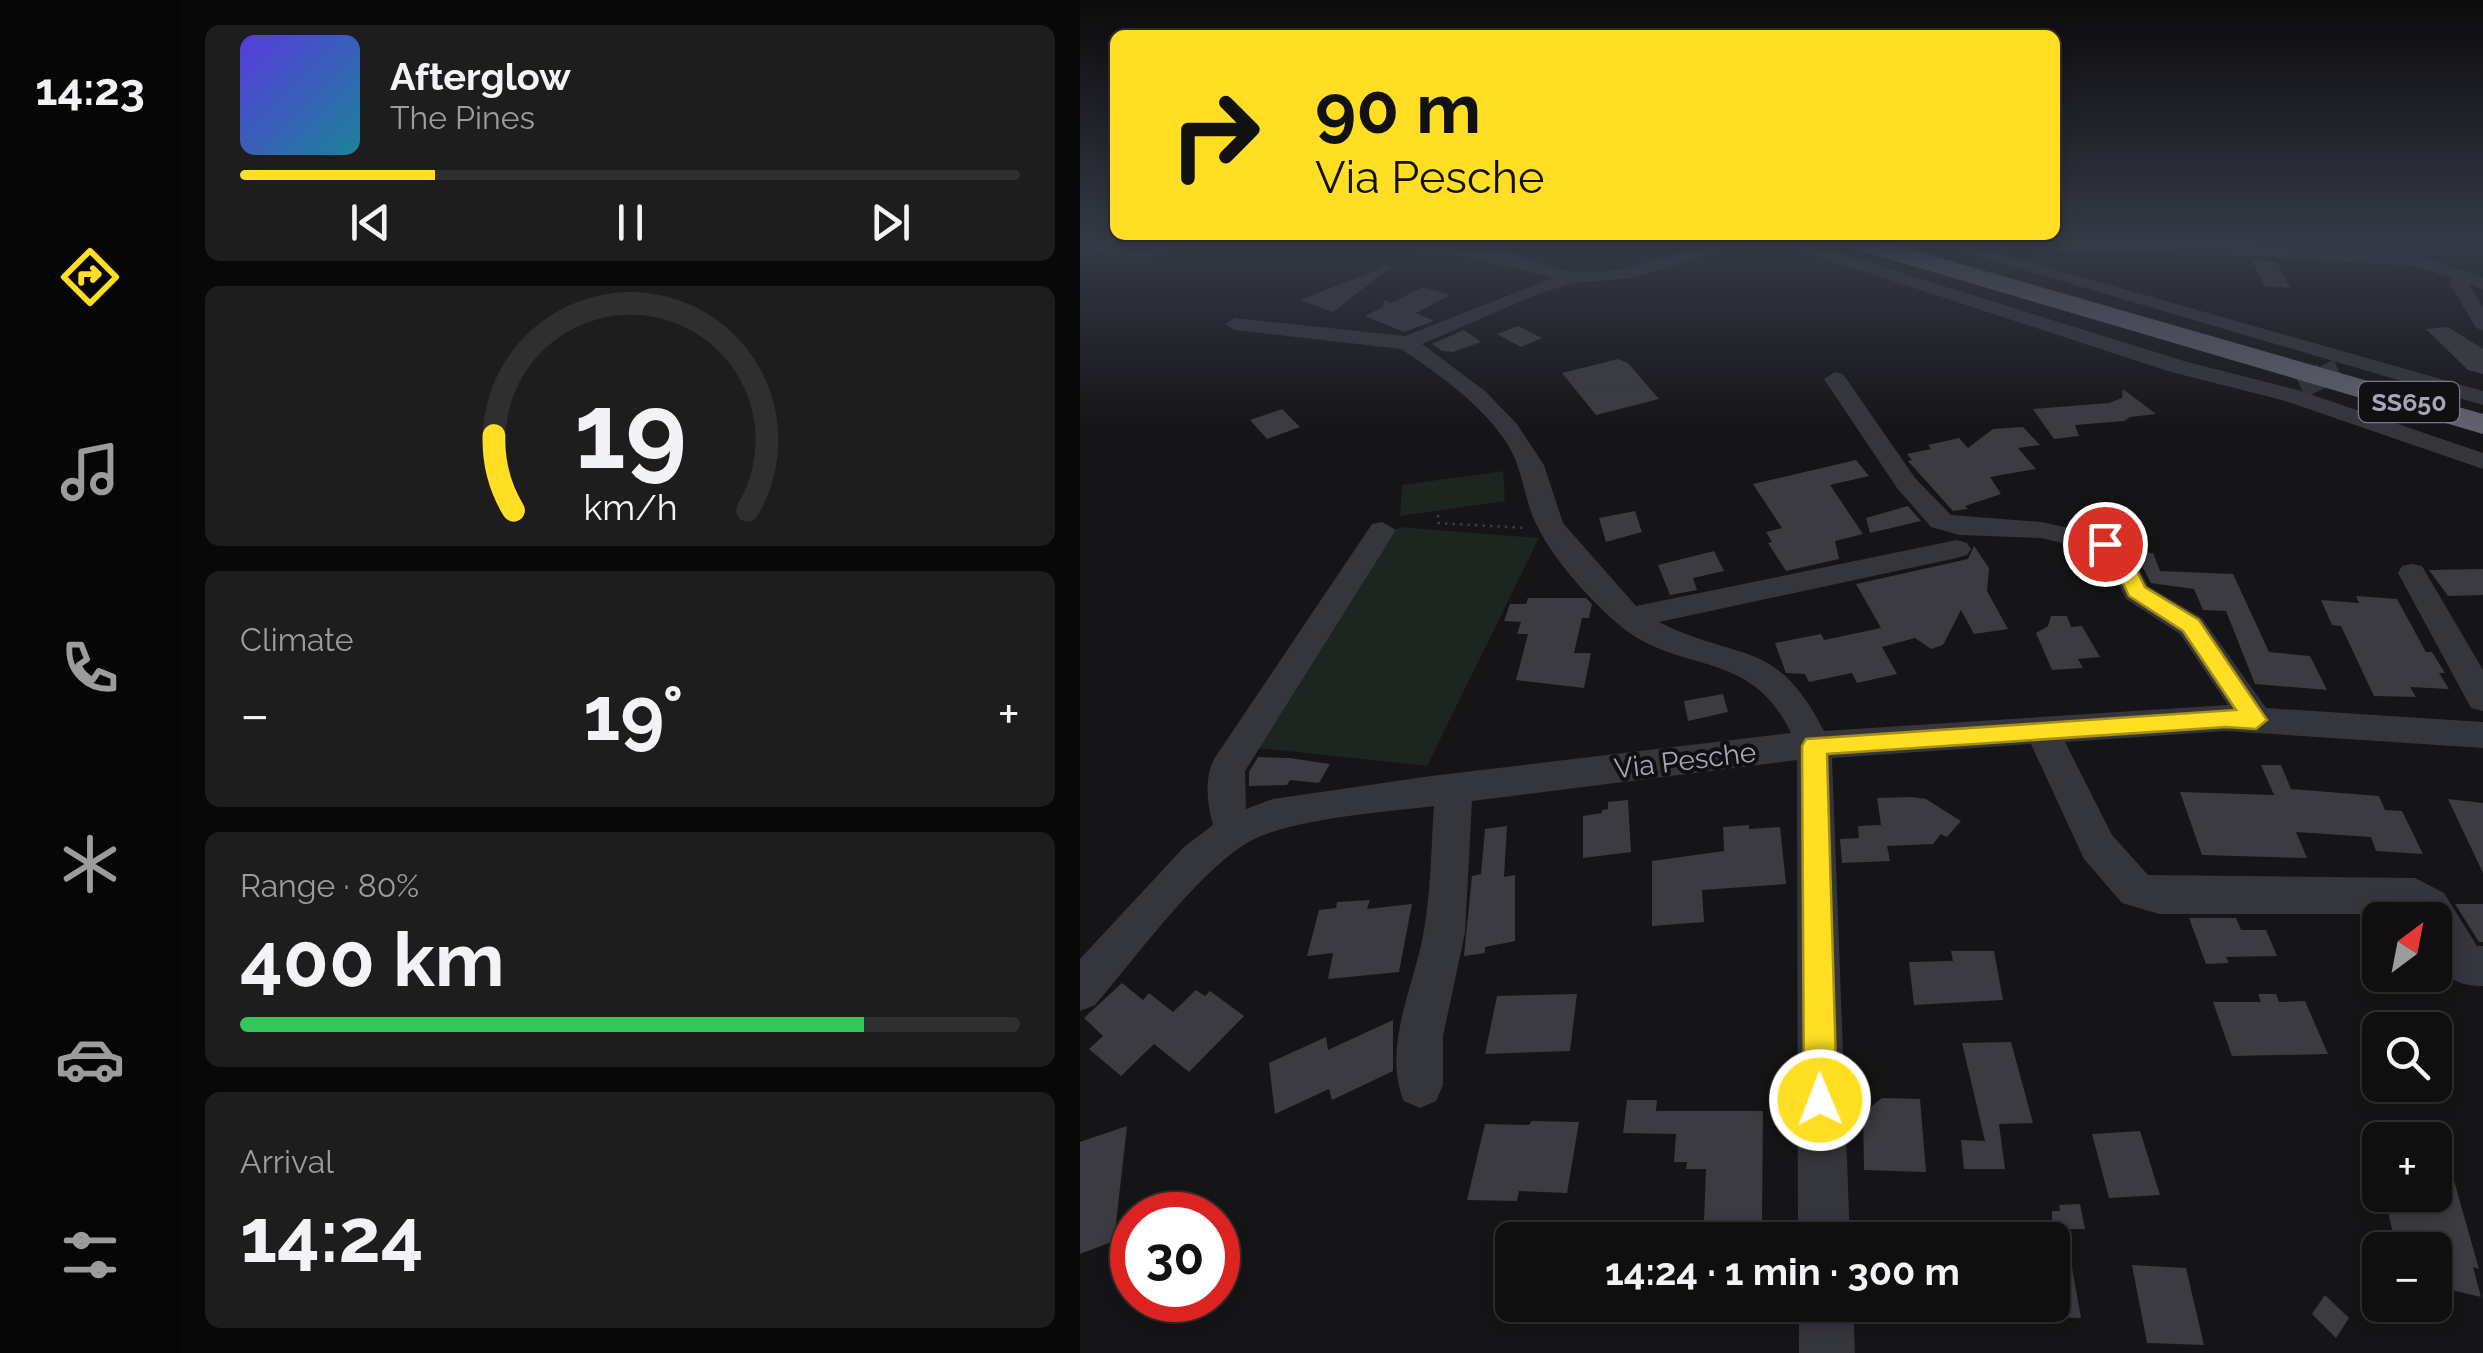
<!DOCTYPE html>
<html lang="en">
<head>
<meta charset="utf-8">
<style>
	:root { --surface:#100f10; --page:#1e1d1e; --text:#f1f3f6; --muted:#9c9c9f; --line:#302f30; --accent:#ffde24 }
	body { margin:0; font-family:Raleway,sans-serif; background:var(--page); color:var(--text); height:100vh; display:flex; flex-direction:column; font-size:38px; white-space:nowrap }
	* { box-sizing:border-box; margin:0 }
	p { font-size:32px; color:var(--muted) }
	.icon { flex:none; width:55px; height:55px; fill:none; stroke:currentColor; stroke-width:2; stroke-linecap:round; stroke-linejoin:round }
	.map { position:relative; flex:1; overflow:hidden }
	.details { display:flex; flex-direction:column; gap:25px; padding:25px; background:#090809; width:900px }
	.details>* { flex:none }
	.banner { position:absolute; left:30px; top:30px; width:950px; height:210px; border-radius:15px; box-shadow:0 5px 15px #0003,0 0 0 2px var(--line); background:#ffde24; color:#111; overflow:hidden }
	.needle { width:65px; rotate:32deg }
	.controls { position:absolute; left:1282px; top:902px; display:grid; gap:20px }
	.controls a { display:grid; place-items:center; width:90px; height:90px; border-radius:15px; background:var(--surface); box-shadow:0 5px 15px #0003,0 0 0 2px var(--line); font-size:50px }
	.speed { position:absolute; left:30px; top:1192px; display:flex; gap:20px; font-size:50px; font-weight:700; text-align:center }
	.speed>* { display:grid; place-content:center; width:130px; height:130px; border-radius:50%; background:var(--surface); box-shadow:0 5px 15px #0003,0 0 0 2px var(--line); line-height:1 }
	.speed .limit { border:15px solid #d22; background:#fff; color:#111 }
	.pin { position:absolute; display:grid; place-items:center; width:85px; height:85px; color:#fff; margin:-42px; border:5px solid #fff; border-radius:50%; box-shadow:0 2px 10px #0007 }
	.me { position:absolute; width:110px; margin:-55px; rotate:359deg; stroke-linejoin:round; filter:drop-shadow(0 0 8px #0008) }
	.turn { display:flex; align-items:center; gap:35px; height:210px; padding:0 40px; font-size:45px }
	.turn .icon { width:130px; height:130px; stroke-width:2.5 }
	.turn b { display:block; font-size:70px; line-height:85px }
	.big { font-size:75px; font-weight:700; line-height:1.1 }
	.details .widget { flex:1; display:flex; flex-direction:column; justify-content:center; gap:15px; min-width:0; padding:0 35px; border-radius:15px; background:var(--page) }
	.details .dial { align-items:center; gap:0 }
	.dial svg { height:260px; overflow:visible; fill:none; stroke:var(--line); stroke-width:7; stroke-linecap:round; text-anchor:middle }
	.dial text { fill:var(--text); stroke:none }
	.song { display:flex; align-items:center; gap:30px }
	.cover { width:120px; height:120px; border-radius:15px; background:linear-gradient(135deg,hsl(250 70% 55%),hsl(190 70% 35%)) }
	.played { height:10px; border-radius:5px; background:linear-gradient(90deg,var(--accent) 25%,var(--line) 25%) }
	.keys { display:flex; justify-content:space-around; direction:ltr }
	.heat { display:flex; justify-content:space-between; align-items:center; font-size:55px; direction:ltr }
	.charge { height:15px; border-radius:8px; background:linear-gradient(90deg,#34c759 80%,var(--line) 0) }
	.trip { position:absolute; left:415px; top:1222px; width:575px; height:100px; border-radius:15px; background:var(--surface); box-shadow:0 5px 15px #0003,0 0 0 2px var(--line); font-weight:700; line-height:100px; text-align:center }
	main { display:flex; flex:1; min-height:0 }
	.tab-bar { display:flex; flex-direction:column; width:180px; justify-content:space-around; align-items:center; background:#060606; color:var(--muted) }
	.tab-bar .icon { width:70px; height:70px }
	.tab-bar .current { color:var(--accent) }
	.tab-bar b { font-size:45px; color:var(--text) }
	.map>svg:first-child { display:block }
</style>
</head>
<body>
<main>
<nav class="tab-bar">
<b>14:23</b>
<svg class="icon current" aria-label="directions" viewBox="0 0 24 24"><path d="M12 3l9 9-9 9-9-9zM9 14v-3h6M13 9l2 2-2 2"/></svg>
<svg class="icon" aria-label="music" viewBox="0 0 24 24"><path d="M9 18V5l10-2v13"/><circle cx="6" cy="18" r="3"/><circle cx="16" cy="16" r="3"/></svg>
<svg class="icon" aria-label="phone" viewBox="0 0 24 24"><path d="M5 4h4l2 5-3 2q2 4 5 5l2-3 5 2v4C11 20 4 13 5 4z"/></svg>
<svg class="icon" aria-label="climate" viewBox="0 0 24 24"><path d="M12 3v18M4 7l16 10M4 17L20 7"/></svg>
<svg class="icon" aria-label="car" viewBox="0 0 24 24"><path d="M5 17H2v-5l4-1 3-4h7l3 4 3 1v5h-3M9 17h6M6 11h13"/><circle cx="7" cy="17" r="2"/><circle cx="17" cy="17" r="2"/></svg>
<svg class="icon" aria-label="filters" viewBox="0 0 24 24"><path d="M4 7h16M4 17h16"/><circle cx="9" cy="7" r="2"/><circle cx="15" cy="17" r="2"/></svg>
</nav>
<section class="details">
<div class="widget">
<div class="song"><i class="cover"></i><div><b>Afterglow</b><p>The Pines</p></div></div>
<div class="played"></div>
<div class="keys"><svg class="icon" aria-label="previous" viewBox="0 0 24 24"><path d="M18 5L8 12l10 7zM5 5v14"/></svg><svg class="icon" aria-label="pause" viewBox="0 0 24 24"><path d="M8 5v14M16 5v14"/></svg><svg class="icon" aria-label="next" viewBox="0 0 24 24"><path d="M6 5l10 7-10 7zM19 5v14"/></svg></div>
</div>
<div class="widget dial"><svg viewBox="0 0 100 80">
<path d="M14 69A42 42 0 1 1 86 69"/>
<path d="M14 69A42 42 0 0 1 8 46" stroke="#ffde24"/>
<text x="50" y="56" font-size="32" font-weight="700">19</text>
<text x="50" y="72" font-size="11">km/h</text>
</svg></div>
<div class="widget"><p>Climate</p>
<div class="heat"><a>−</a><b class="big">19°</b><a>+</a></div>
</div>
<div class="widget"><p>Range · 80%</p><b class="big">400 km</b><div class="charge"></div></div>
<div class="widget"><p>Arrival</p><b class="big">14:24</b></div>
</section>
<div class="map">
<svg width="1403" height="1353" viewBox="0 0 1403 1353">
	<rect width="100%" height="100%" fill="#151416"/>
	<path fill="#1c251f" d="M423 471 425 501 320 516 322 485Z
		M318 527 459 538 347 766 168 747Z"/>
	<path fill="#3c3b41" d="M1172 260 1196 261 1210 288 1185 286Z
		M307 266 308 269 253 312 220 300Z
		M343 287 370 295 336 313 354 321 324 332 285 316 303 307 304 300 311 303Z
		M438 326 462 338 441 347 417 334Z
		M1368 327 1403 349V374L1388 370 1346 329Z
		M384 330 401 342 373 352 362 351 352 344Z
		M538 359 548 363 579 399 516 415 482 373Z
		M1043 389 1076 414 1050 417 1044 421 995 425 999 436 974 439 953 409 1029 403 1042 398Z
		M202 409 220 427 187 439 170 420Z
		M943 427 960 445 938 448 956 469 910 477 921 494 885 506 888 509 873 511 828 461 832 460 827 454 851 449 848 445 879 438 888 448 913 429Z
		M776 460 789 476 750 485 783 534 755 541 759 559 706 571 688 543 692 542 686 532 702 528 673 484Z
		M828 506 841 521 790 533 786 518Z
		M555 511 562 532 526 542 519 518Z
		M894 546 909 568 907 591 928 629 894 634 881 610 863 645 851 649 835 638 802 647 817 674 777 683 772 673 729 682 725 674 706 673 695 643 741 634 744 640 801 628 776 584 888 559Z
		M634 551 644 571 613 578 617 590 590 595 578 565Z
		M1061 552 1073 553 1080 571 1153 574 1189 652 1230 656 1247 690 1175 684 1146 611 1123 610 1114 589 1071 583 1056 555Z
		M1403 569V595L1368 596 1349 570Z
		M1276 596 1317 599 1346 652H1352L1365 673H1359L1369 689 1330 687 1336 697 1294 696 1261 626 1252 625 1241 600 1279 603Z
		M448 598H506L512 604 509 618H502L494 653H511L504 688 436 680 448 634H437L441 622 424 621 430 604H446Z
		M971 616H987L991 627 1002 626 1020 657 998 659 1003 668 972 670 956 633 968 626Z
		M643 694 648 712 608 721 604 701Z
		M178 757 210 758 250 764 239 783 210 780 207 785 169 786V772Z
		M1181 765H1201L1211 789 1299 796 1305 810 1322 811 1343 854 1296 851 1291 837 1216 832 1227 858 1122 855 1100 792 1194 795Z
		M831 797 846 799 881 821 867 837 861 834 853 844 807 846 810 861 762 863 760 839 779 838 778 826 801 825 797 798Z
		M1368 799 1403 803V873Z
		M548 800 551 852 503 858V816L522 813V810L528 809V802Z
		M669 825V829L700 827 706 884 622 890 624 922 572 926V861L644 851 643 827Z
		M427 826 424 877 435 875V941L405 947V953L384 956 392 876 401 874 405 829Z
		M290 900 287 909 332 904 319 972 248 979 253 953 227 956 239 910 256 908 257 902Z
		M1375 904H1403V942H1399Z
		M1109 918H1156L1161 930H1186L1197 956 1146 957 1149 963 1126 964Z
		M871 951H914L923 1000 834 1005 829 962 873 961Z
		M42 983 63 1000 69 993 93 1012 116 990 125 996 130 991 164 1016 109 1072 74 1044 41 1076 9 1049 23 1036 4 1018Z
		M497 994 490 1051 405 1054 417 996Z
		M1178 994H1196L1199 1002 1225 1001 1248 1054 1152 1056 1133 1002H1181Z
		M313 1020V1071L252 1100 249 1089 195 1114 189 1063 246 1037 248 1050Z
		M931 1042 953 1123 919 1124 925 1169H884L881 1140 905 1141 882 1043Z
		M802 1098 840 1099 846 1172 784 1170 783 1113Z
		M547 1100H577L576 1111H683L682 1222H624L626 1169H606L607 1162H594L596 1134 543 1133Z
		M452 1121 499 1122 487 1193 439 1191 437 1201 387 1200 405 1124 449 1125Z
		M47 1126 34 1241 0 1254V1142Z
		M1060 1131 1080 1195 1029 1198 1012 1134Z
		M1360 1131 1399 1269 1393 1267 1401 1297 1355 1286V1250H1317L1304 1195H1355V1132Z
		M1000 1204 1005 1229H985L1001 1318 972 1317V1211H980L979 1205Z
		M1052 1265 1106 1268 1124 1345 1067 1343Z
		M1245 1295 1269 1318 1256 1338 1232 1314Z"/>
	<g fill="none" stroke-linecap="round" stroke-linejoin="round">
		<path stroke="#323136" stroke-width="20" stroke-dasharray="20 10" stroke-linecap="butt" d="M1243 376 1258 369"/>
		<path stroke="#323136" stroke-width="25" stroke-dasharray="25 12" stroke-linecap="butt" d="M1220 386 1248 373"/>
		<path stroke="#3b3c43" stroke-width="2.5" stroke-dasharray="2.5 5" stroke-linecap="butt" d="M358 515V523L446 528"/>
		<path fill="#35353c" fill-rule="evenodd" d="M6 242 56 246 106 242C82 262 31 261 6 242Z
			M280 242C327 242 373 242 420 251 444 256 471 270 494 272 554 277 610 242 670 242L551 278 493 283 458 294 342 344 405 391 437 424 464 465 483 523 556 606 877 540 887 543 891 549 887 555 877 558 579 622C660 663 695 636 744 731L1148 705 1100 634 1046 599 1028 562 1016 551 961 538 879 535 851 527 817 488 744 379 755 372 763 374 835 478 871 515 961 522 1035 538 1050 552 1068 586 1122 618 1186 708 1403 722V748L1146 731 985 742 1032 835 1068 875 1335 878 1364 893 1397 946H1403V986C1358 986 1355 958 1355 920H1336L1329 914H1079L1042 903 1004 859 951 744 752 758 770 1240H718L717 760 392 801 385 933 363 1036V1085L356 1101 340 1108 324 1101C302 1050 333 988 343 936 351 894 351 848 354 806 306 812 206 819 167 843 117 873 55 959 15 1005L0 1011V959L104 847 133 825C127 804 124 779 134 759L292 524 302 522 316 530 165 771 166 809 193 799 351 776 711 733C669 645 598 677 537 623 507 597 468 554 453 517 443 492 442 468 428 445 403 405 360 375 321 349L155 330 145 324 155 318 325 336 473 278 392 257 289 247Z
			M694 242H722L1107 362 1218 390 1403 453V469L1202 400 1091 372Z
			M849 242H878L1403 391V405Z
			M899 242 1191 247 1338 256 1403 277V289L1389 284 1403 308V330L1396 328 1370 284 1373 279 1336 266 1191 257 907 249 901 248Z
			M1332 564 1342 566 1403 670V711L1391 708 1318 573 1322 566Z
			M719 1305H773L775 1353H719Z"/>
		<path fill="#61626d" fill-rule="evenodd" d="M765 242H804L1403 414V434L768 247Z"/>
	</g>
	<linearGradient id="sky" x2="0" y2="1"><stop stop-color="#0c0b0c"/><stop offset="0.56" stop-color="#353a47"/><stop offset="1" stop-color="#353a47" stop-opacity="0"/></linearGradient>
	<rect width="1403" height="432" fill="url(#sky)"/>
	<path fill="#ffde24" stroke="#a69017" stroke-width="2.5" d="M1025 538 1048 553 1065 587 1119 620 1187 720 1176 729 1146 727 747 754 757 1100 752 1111 740 1116 729 1111 724 1100 722 746 726 739 1156 710 1103 631 1049 596 1032 561 1015 544Z"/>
	<g text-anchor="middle" stroke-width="8" stroke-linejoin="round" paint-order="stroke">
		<rect fill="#100f11" stroke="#787986" stroke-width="2.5" x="1279" y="382" width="100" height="40" rx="8"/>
		<g font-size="25" font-weight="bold" fill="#a5a7b8">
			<text x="1329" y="411">SS650</text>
		</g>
		<g font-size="28" fill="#a5a7b8" stroke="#100f11">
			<text transform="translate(605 760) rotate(-7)" y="10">Via Pesche</text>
		</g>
	</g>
</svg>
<div class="controls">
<a><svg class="needle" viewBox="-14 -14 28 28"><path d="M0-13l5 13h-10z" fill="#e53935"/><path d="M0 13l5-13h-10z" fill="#9c9c9f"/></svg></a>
<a><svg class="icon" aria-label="search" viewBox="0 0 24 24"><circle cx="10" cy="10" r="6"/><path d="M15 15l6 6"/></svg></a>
<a>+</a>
<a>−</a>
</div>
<div class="speed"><div class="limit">30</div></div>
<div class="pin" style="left:1025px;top:544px;background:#d93025"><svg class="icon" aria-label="arrive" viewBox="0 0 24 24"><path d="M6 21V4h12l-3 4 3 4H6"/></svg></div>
<svg class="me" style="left:740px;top:1100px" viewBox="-20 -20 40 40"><circle r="17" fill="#ffde24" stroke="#fff" stroke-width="3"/><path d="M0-11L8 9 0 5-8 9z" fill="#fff"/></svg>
<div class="trip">14:24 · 1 min · 300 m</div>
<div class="banner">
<div class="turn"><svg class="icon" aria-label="right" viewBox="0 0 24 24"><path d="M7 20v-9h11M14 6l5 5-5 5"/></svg><div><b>90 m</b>Via Pesche</div></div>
</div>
</div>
</main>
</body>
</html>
